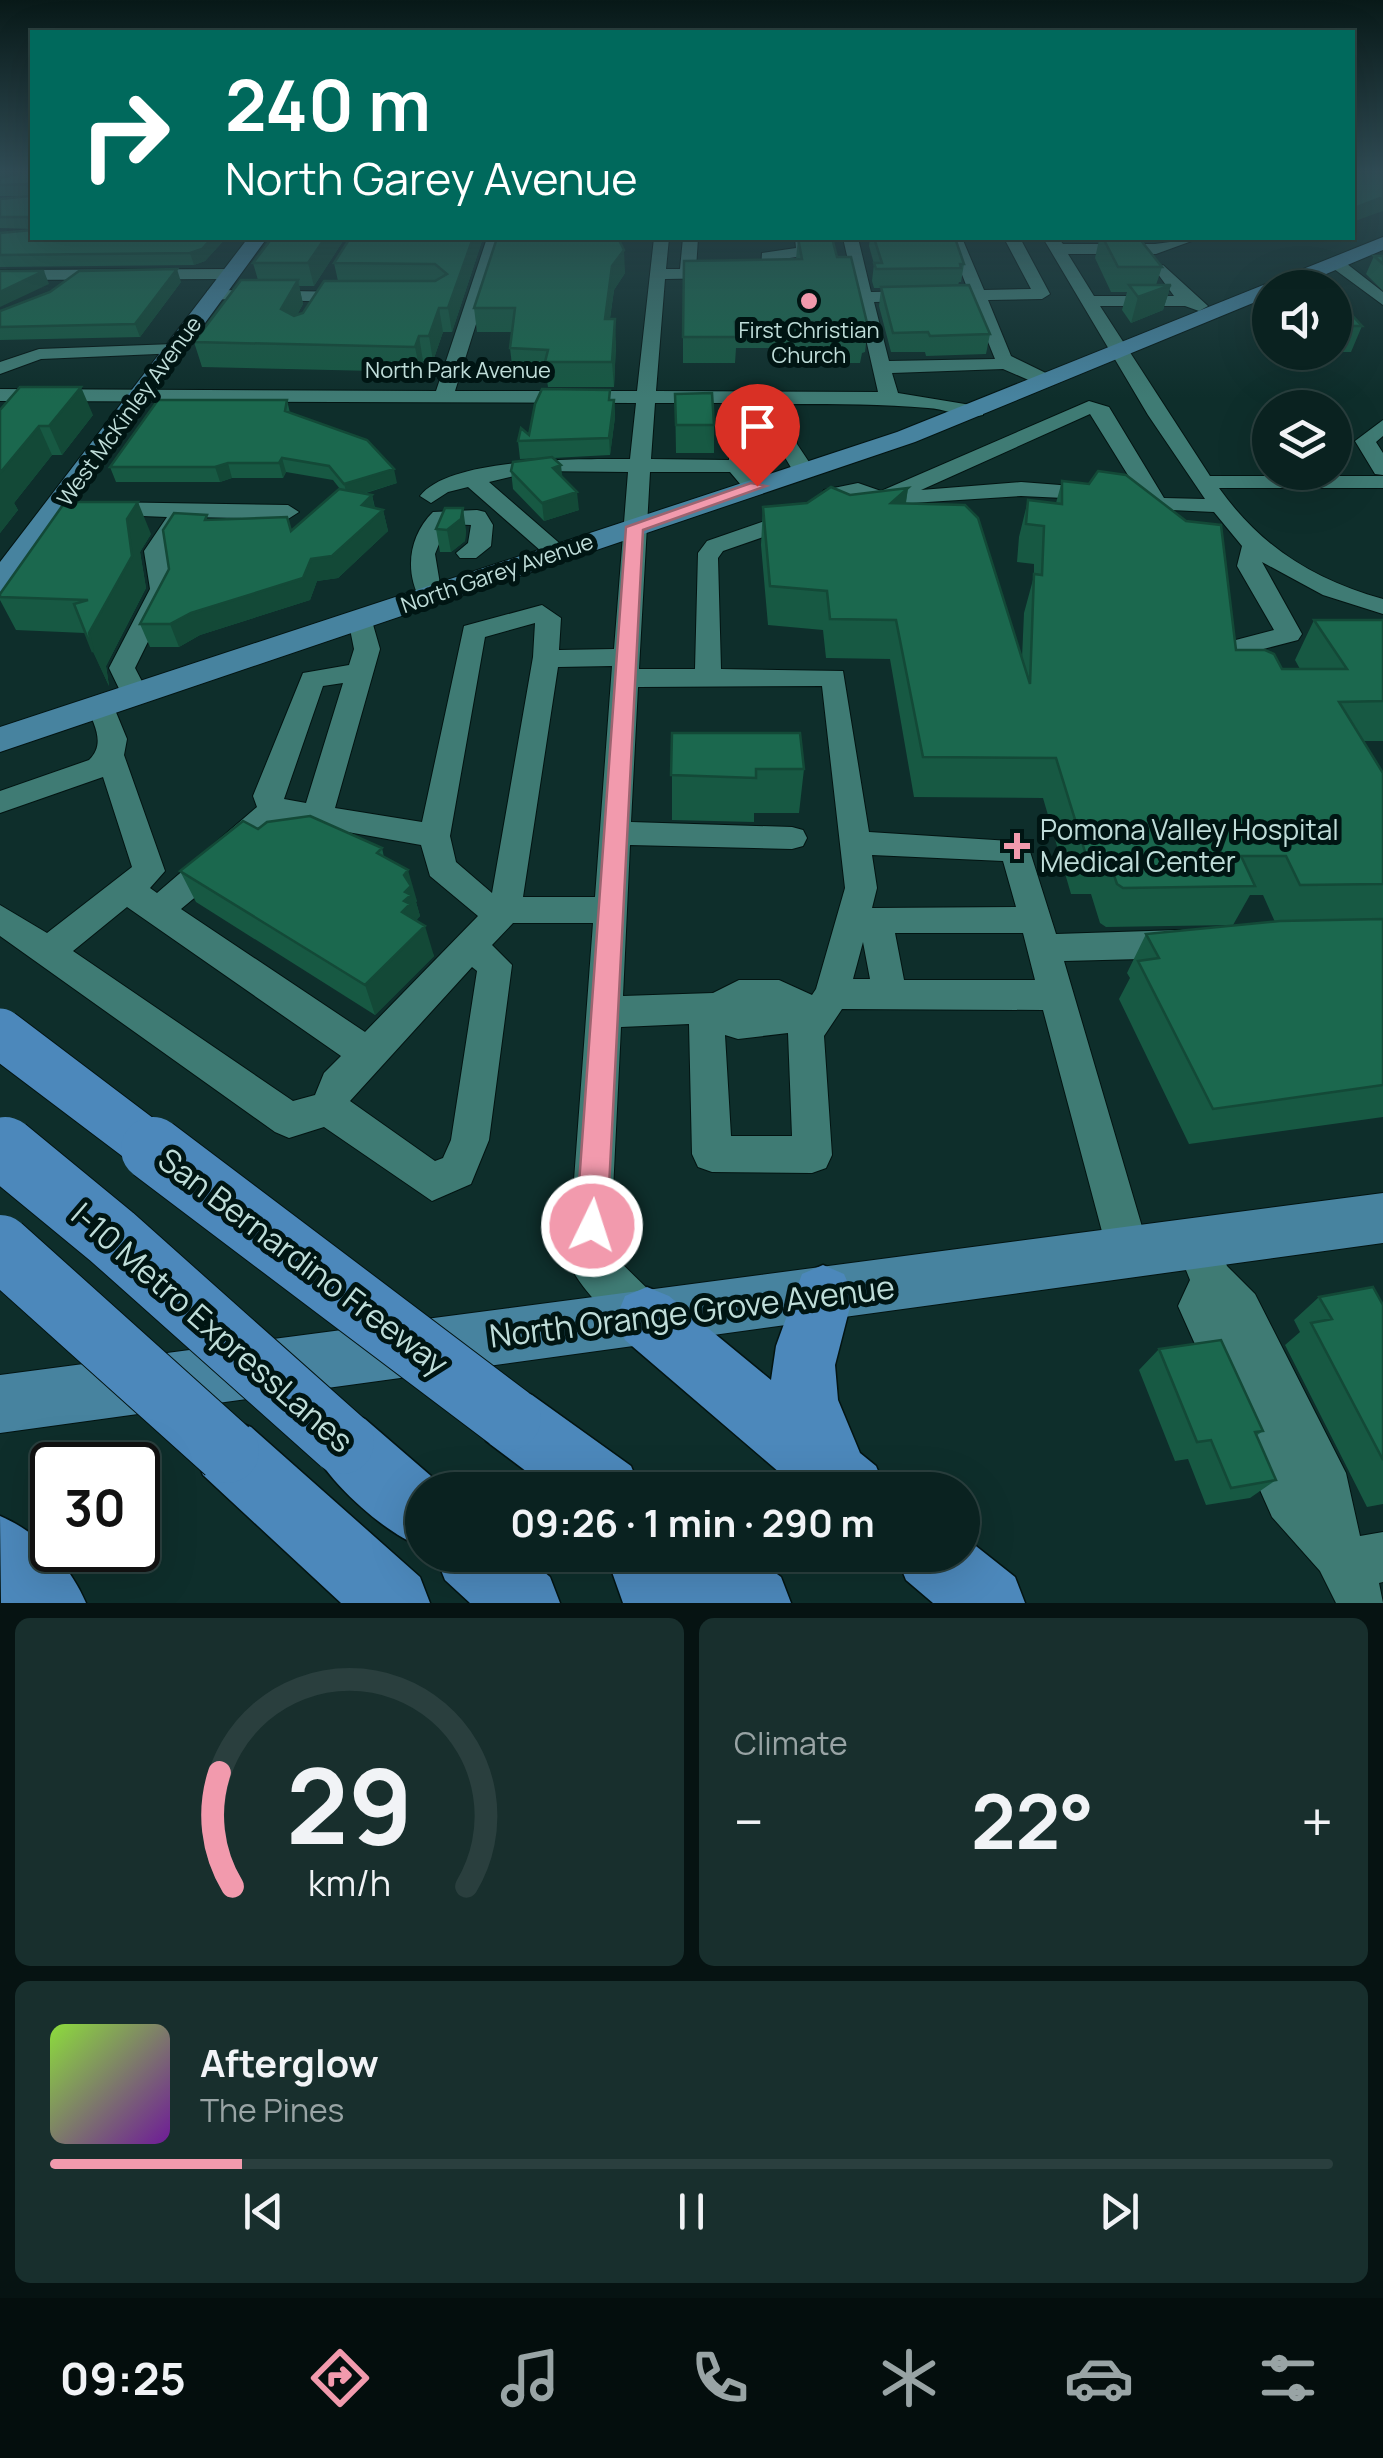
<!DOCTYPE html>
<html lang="en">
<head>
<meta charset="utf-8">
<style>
	:root { --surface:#0a2220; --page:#182f2d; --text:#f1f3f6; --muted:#99a4a5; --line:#2a3f3e; --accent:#f29aad }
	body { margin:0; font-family:Manrope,sans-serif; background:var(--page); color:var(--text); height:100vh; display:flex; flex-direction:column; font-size:38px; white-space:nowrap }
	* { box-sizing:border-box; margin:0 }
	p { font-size:32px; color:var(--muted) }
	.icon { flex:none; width:55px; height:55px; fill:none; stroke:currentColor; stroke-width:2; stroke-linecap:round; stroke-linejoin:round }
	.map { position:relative; height:1603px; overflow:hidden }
	.drawer { display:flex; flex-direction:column; gap:15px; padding:15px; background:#061312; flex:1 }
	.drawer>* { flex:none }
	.guide { position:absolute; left:30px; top:30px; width:1325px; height:210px; border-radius:0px; box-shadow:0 10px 40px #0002,0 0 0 2px var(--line); background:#00695c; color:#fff; overflow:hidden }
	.fabs { position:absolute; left:1252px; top:270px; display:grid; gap:20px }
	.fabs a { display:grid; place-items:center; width:100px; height:100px; border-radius:50%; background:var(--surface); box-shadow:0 10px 40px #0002,0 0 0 2px var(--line); font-size:50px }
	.speed { position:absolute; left:30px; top:1442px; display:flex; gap:20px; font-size:50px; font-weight:700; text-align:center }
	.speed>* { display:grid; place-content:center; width:130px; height:130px; border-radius:50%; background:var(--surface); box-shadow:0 10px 40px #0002,0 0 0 2px var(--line); line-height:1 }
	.speed .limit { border:5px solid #111; border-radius:15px; background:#fff; color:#111 }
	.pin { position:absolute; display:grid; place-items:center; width:85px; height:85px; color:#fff; margin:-102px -42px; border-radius:50% 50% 50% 0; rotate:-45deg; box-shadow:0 0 10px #0007 }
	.pin .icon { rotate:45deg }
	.me { position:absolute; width:110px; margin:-55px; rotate:4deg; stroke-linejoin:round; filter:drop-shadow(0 0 8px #0008) }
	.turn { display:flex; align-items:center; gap:35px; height:210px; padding:0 30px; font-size:45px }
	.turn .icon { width:130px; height:130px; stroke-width:2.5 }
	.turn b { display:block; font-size:70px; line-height:85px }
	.big { font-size:75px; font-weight:700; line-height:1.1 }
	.drawer .card { flex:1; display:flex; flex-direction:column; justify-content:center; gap:15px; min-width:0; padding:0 35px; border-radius:15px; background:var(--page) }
	.drawer .dial { align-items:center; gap:0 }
	.dial svg { height:260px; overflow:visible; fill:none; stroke:var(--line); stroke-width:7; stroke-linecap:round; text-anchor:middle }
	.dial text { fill:var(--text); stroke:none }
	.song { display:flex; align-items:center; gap:30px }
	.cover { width:120px; height:120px; border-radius:15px; background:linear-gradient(135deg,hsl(90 70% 55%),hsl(280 70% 35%)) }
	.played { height:10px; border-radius:5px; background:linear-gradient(90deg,var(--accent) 15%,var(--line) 15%) }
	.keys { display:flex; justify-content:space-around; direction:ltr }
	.heat { display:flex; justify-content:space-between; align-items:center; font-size:55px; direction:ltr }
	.drawer .tiles { flex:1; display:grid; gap:15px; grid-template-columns:1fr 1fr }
	.card:last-child { grid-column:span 2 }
	.trip { position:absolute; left:405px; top:1472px; width:575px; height:100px; border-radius:50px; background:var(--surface); box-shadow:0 10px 40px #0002,0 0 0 2px var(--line); font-weight:700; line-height:100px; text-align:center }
	.tab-bar { display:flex; height:160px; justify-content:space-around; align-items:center; background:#040e0d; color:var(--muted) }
	.tab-bar .icon { width:70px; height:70px }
	.tab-bar .on { color:var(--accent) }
	.tab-bar b { font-size:45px; color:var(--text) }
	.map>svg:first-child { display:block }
</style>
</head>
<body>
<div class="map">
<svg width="1383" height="1603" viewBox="0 0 1383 1603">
	<rect width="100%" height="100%" fill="#0e2e2b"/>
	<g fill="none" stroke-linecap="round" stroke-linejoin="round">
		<defs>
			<path id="minor" d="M487 238H503L455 391H637L654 238H669L666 269H680L683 238H698L696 269H761L762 253 796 248 795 238H809L810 255 776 260 775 277 665 279 656 391 878 392 843 238H858L871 292 968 290 948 238H962L984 290 1031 289 1004 238H1020L1050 294 1042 299 988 300 1011 356 1054 377V385H1040L1003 369 892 373 898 393 983 407V415C966 419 946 409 928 408 883 404 838 404 792 404L797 444 815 471 804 477 796 476 777 444 773 403H749C747 428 744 461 760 480L757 485H741L730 472H650L639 669H695L698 553 707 541 791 512H807V522L723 551 718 558 721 669 843 671 869 832 1027 842 1056 934 1180 930 1192 934 1197 944 1192 954 1180 958 1064 961 1150 1254 1144 1269 1129 1275 1114 1269 1108 1254 1043 1010 842 1009 824 1036 832 1155 826 1168 812 1173 712 1172 698 1167 692 1154 689 1024 621 1027 610 1252 662 1303 669 1318 662 1333 647 1340C618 1328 580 1290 568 1261L593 923H513L492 945 512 965 489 1140 471 1184 432 1201 324 1127 289 1138 275 1132 0 936V905L47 933 132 867 103 777 0 813V791L89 760C106 744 94 725 87 706L91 700H111L127 739 124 755 165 871 150 888 157 893 257 807 253 796 303 673 349 665 354 649 348 619 352 614H370L380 649 335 808 422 822 464 626 542 605 561 618 559 650 614 649 628 472 536 471 489 482 565 548V558H549L468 487 448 492 431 503 420 496C450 457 581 459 630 459L636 403 0 401V389L436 391ZM971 300 995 359 889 361 874 302ZM655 403H730L729 460 651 459ZM535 623 533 657 492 893 456 862 450 836 485 637ZM612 666 595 897H523L558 667ZM343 683 306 803 284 799 323 686ZM822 686 845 888 816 989 812 995 779 980H739L713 993 623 996 630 845 792 849 803 846 807 838 803 830 792 827 631 822 638 687ZM280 820 421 845 430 876 478 916 365 1032 181 909 269 836ZM872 855 1003 861 1016 907 872 908 877 888ZM127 907 341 1056 324 1073 315 1095 293 1101 73 951ZM895 933H1023L1035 980H904ZM863 942 870 979H853ZM472 967 477 971 451 1140 443 1158 435 1161 350 1101ZM788 1033 792 1136H731L725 1035 738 1039Z
				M1043 238H1058L1063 244H1155L1200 238 1156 254H1068L1094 296H1174L1155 270 1163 265 1208 306 1199 311 1185 306H1100L1210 476H1383V488H1219C1261 547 1314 580 1383 599V614L1323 595 1262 562 1302 634 1298 640 1237 656 1228 654 1224 648 1228 642 1274 630 1237 566 1242 546 1214 512 1149 509 1090 414 921 490 1021 482 1099 488 1107 490V500L1021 496 896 504 899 510 893 521C867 534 835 534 815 510L824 490 858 483 881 491 1089 401 1109 407 1164 498 1205 499 1148 415ZM856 497 873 503 876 512 854 517 838 508 841 500Z
				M1330 260H1342L1383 292V305L1330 266Z
				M0 270 228 269 236 274 228 279 0 280Z
				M213 290 355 292 363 297 355 302 207 299V291Z
				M174 344 180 345V353L41 359 0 374V362L39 349Z
				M1383 420V436L1376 442 1383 453V475L1375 474 1355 441Z
				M101 502 288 505 299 512 288 519 189 517 168 551 174 589 135 668 149 695 135 704 125 701 109 668 150 589 144 551 167 517 93 514V504Z
				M477 510 485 512 493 525 491 546 476 558H460L456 553 468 543 471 525 447 524 435 554 442 596 439 601H421C404 571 409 536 433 512Z
				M1205 1244 1220 1250 1227 1266 1255 1294 1346 1473 1360 1536 1383 1532V1582L1379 1583 1383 1603H1336L1320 1571 1272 1517 1178 1306 1190 1280 1184 1265 1190 1250Z"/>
			<path id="major" d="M1383 237V250L1293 288H1270V296L915 442 0 752V727L897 432Z
				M248 238H267L11 589 0 592V562Z
				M1383 1193V1243L0 1433V1375Z"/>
			<path id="highway" d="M823 1265 844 1274 853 1295 835 1365 838 1400 860 1453 876 1466 886 1490H800L625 1340 616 1318 625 1296 647 1287 669 1296 771 1380 776 1346 802 1274Z
				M509 1385 532 1395 631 1466 641 1490H551L486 1441 476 1418 486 1395Z
				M342 1409 365 1419 446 1489 422 1490V1547C384 1533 325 1480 309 1442L319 1419Z
				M227 1418 251 1427 420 1577 430 1603H341L203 1475 194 1451 203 1427Z
				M0 1516C38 1532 70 1565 86 1603H1Z
				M962 1535 1015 1577 1025 1603H933L906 1580 896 1555H962Z
				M435 1555H524L550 1577 560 1603H470L445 1580Z
				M606 1555H751L781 1577 791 1603H623Z"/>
		</defs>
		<use href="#minor" stroke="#031412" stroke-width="2"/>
		<use href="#major" stroke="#031412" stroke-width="2"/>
		<use href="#highway" stroke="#031412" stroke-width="3"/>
		<use href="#minor" fill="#3f7b74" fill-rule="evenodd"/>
		<use href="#major" fill="#47839f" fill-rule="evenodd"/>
		<use href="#highway" fill="#4c88bb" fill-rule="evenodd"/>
		<defs>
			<path id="highway-bridge-far1" d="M0 1033 156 1151
				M0 1145 8 1151"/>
			<path id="highway-bridge" d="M5 1149 112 1237 342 1442
				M153 1149 509 1418
				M0 1247 227 1451"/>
		</defs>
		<use href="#highway-bridge-far1" stroke="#031412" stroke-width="51" stroke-linecap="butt"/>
		<use href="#highway-bridge" stroke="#031412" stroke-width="66" stroke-linecap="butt"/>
		<use href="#highway-bridge-far1" stroke="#4c88bb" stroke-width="49"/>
		<use href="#highway-bridge" stroke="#4c88bb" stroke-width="64"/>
	</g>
	<path fill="#175943" d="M32 173V229L0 228V199L31 196H0V178Z
		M0 233 226 238 205 261 194 265 0 267Z
		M272 238H345L314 286H299L303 304 297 315 303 313 338 281 334 263 350 238H483L452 332H443L433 361H423L420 372 202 367 194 342 258 280 253 263Z
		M798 238 837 257 868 327 865 352 862 353 860 363H823L820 348H736L735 363H683V337L796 259Z
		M870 238H955L964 264 961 282H959L958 285 990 334 986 354 926 356 925 352H891L879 306 881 288H874L872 281 874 264 869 246Z
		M1082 238H1139L1162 267 1156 285H1171L1163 310 1131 323 1122 310 1127 292H1111L1095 258 1099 240H1084Z
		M620 241 625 273 614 290 610 319 616 344 614 387H548L546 375 513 374 510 348 512 332H477L474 308Z
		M1374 256H1383V291L1366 274Z
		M181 282 140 337 0 340V311Z
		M1335 297 1362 326 1351 352H1335Z
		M1270 308V331L1264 324Z
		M675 394 714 425V453H676Z
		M287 400 290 413 397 483 363 494 372 495 375 508 383 510 388 531 338 578 317 581 310 600 200 635 179 647H150L140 624 209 520 291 531 340 489 333 480 286 472 283 478H232L220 482H116L110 467Z
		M611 400H614L615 417 610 455 553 458 579 510 544 521 513 489 511 471 545 458 520 459 518 441Z
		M0 410 93 415 62 455H52L14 503 18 510 0 533Z
		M1062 481 1236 650 1282 669H1300L1295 660 1314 620H1383V741H1364L1383 773V1117L1189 1144 1119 999 1130 978 1127 973 1146 934 1275 922 1263 895H1250L1233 925 1106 927 1100 923 1091 894H1071L1043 798 914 797 890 659 826 658 823 630 768 625 761 545 763 507 807 503 850 495 908 488 906 503 1022 658 1024 613 1034 576V564L1017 562 1019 537 1028 500 1056 503Z
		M436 529 466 530 465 541 451 552H440Z
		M151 534 140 552 146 588 106 666 109 686 85 633 16 630 0 600V594Z
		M672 733 804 769 799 813H754V822L672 820Z
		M258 829 382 848 384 857 417 901 416 902 420 916 417 919 418 922 434 956 375 1015 196 902 180 871Z
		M1319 1297 1383 1305V1504L1367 1507 1285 1345 1300 1332 1294 1320Z
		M1159 1349 1263 1431 1256 1436 1276 1480 1250 1498 1206 1505 1188 1459 1175 1461 1139 1370Z"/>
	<path fill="#134937" d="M0 173H16L0 177Z
		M1383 197V211L1352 222V209Z
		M212 238H226L205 261 194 265 190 253Z
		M325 238H345L314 286 308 263Z
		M473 238H483L452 332 448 308Z
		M624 250 625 273 614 290 606 344 605 319 612 266Z
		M177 269 181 282 140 337 135 324Z
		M44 271 49 284 0 307V292Z
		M298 280 303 304 287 333 281 309Z
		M1171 285 1163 310 1131 323 1138 297Z
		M439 308 443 332 433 361 429 336Z
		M615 319 616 344 614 387 612 362Z
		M419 336 423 361 420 372 415 347Z
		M81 387 93 415 62 455 49 426Z
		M614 400 615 417 610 455 609 438Z
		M39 426 52 455 14 503 18 510 0 533V473Z
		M282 458 286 472 283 478 279 463Z
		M228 463 232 478 220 482 215 467Z
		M561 465 563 483 553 468Z
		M394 469 397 483 348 498 344 484Z
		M908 488 902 526 891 503Z
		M577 492 579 510 544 521 542 503Z
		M372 495 376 516 383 510 388 531 338 578 317 581 310 600 200 635 179 647 170 624 191 613 311 559Z
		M138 502 151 534 140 552 146 588 106 666 109 686 93 652 89 633 127 519Z
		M463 508 466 530 465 541 451 552 447 530Z
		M408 870 417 901 416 902 420 916 417 919 419 925 425 926 434 956 375 1015 365 985 402 912 404 901V875Z"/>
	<path fill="#1b684e" stroke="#134937" stroke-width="2.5" d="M22 173H32V221L27 217H0V199L31 196 28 184 0 185V178Z
		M1352 173H1380L1383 175V197L1352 209Z
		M32 230V238H212L202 249 190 253 0 255V233Z
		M272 238H325L308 263H253Z
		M350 238H473L448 308H439L429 336H419L415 347 194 342 241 280H298L281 309 294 316 303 313 324 281H435L447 274 435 264 334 263Z
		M497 238H618L624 250 612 266 605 319H615L612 362H545L548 350 510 348 515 308H474Z
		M798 238H832L837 257H851L868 327H861L863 337H825L822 322H735L736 337H683L684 261 802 259Z
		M874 238H955L964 264H960L961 268 876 269 874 263H882Z
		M1103 238H1139L1162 267H1118Z
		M1374 256H1383V264Z
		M177 269 135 324 0 327V311L50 292 79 271Z
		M0 271H44L0 292Z
		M1287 280H1319L1326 288H1293Z
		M969 285 990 334 930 336 928 332 893 333 881 287Z
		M1129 285H1171L1138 297Z
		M1335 297 1362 326H1335Z
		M20 387H81L49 426H39L0 473V410Z
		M542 389 610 390 609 400H614L609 438 518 441 521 428 529 435 535 404Z
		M712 393 714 425H676L675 394Z
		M158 400H287L285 411 367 440 394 469 344 484 329 466 282 458 279 463H228L215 467H110Z
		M552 457 561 465 553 468 577 492 542 503 511 471 513 462Z
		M1098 471 1126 475 1186 521 1221 525 1236 650H1265L1274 654 1282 669H1347L1314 620H1383V701L1339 702 1383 773V884L1300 885 1286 856H1241L1255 886 1123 888 1117 884 1107 855H1086L1056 758 923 757 896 620 830 619 827 591 770 586 763 507 807 503 831 487 850 495 908 488 891 503 965 505 978 518 1030 684 1034 574 1042 575 1044 526 1026 524 1028 500 1062 504V481L1089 484Z
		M339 489 372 495 362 505 383 510 332 556 311 559 303 578 191 613 170 624H140L169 569 163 530 174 513 207 515 205 520 287 517 291 531Z
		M65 502H138L127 519 132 556 89 633 93 652 74 604 88 600 0 597V594Z
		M445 508H463L461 519 447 530 436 529Z
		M672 733H800L804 769H756V778L671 775Z
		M310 816 382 848 377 853 408 870 404 875 411 886 405 892 411 895 404 901 410 904 402 912 425 926 365 985 180 871 243 821 258 829 267 822Z
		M1383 919V1085L1213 1109 1138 961 1159 958 1146 934 1280 921Z
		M1373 1287 1383 1305V1460L1311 1323 1332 1319 1319 1297Z
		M1221 1340 1263 1431 1255 1432 1276 1480 1231 1488 1211 1440 1197 1442 1159 1349Z"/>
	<linearGradient id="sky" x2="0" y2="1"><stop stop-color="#081918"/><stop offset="0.43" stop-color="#304c55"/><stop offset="1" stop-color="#304c55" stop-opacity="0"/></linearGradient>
	<rect width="1383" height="398" fill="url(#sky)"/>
	<path fill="#f29aad" stroke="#9d6470" stroke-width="2.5" d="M751 483 766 486 643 530 607 1226 603 1236 592 1241 580 1236 576 1226 626 527Z"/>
	<g fill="#f29aad" stroke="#001513" stroke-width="4">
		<circle cx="809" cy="301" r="10"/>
		<path d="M1012 831h10v10h10v10h-10v10h-10v-10h-10v-10h10z"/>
	</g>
	<g text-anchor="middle" stroke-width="10" stroke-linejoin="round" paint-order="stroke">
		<g font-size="22" fill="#bfddd9" stroke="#001513">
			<text x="809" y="338">First Christian<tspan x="809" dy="25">Church</tspan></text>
		</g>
		<g font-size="22" fill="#bfddd9" stroke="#001513">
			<text x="458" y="378">North Park Avenue</text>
			<text transform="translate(129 411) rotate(-54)" y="8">West McKinley Avenue</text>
			<text transform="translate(497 573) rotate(-19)" y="8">North Garey Avenue</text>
		</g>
		<g font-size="28" fill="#bfddd9" stroke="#001513" text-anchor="start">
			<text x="1040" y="840">Pomona Valley Hospital<tspan x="1040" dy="32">Medical Center</tspan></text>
		</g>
		<g font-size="32" fill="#bfddd9" stroke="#001513">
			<text transform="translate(303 1262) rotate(37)" y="11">San Bernardino Freeway</text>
			<text transform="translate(692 1312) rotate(-7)" y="11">North Orange Grove Avenue</text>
			<text transform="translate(212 1328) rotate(41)" y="11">I-10 Metro ExpressLanes</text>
		</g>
	</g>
</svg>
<div class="fabs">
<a><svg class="icon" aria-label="sound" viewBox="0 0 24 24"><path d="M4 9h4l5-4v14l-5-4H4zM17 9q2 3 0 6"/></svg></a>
<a><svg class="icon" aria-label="layers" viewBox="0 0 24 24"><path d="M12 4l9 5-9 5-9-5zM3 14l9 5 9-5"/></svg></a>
</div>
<div class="speed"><div class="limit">30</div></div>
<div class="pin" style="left:757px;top:486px;background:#d93025"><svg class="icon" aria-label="arrive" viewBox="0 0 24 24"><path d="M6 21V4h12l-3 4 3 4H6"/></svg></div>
<svg class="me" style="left:592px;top:1226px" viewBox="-20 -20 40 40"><circle r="17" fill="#f29aad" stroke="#fff" stroke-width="3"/><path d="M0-11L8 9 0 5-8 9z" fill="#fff"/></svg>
<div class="trip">09:26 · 1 min · 290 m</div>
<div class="guide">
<div class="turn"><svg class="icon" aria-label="right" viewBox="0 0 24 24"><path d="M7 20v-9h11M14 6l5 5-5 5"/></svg><div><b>240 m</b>North Garey Avenue</div></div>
</div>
</div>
<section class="drawer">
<div class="tiles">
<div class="card dial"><svg viewBox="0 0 100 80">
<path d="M14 69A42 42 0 1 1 86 69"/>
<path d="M14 69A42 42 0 0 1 10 34" stroke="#f29aad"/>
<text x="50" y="56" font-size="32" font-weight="700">29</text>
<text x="50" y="72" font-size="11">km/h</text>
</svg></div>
<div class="card"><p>Climate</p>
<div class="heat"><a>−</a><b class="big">22°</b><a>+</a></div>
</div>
<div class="card">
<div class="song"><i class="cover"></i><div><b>Afterglow</b><p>The Pines</p></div></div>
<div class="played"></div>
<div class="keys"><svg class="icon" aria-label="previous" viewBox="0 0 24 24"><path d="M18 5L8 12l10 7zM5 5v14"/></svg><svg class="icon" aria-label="pause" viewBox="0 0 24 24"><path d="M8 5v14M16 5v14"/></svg><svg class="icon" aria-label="next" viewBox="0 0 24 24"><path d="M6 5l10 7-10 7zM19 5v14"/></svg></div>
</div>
</div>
</section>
<nav class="tab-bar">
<b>09:25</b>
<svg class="icon on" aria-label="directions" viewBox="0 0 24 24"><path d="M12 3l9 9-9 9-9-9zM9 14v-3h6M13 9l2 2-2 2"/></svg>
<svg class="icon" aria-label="music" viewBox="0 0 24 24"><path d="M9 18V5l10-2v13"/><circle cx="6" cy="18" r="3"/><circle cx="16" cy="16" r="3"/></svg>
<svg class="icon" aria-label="phone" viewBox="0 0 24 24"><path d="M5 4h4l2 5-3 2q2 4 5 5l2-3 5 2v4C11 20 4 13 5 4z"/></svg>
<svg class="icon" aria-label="climate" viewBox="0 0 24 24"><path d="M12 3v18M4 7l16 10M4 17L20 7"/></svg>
<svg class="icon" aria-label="car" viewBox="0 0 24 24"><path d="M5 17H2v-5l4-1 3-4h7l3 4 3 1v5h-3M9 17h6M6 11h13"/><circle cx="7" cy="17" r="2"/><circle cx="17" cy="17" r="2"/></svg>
<svg class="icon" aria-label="filters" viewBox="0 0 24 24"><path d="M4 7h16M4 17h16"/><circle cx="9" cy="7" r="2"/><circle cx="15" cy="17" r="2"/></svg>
</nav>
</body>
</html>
